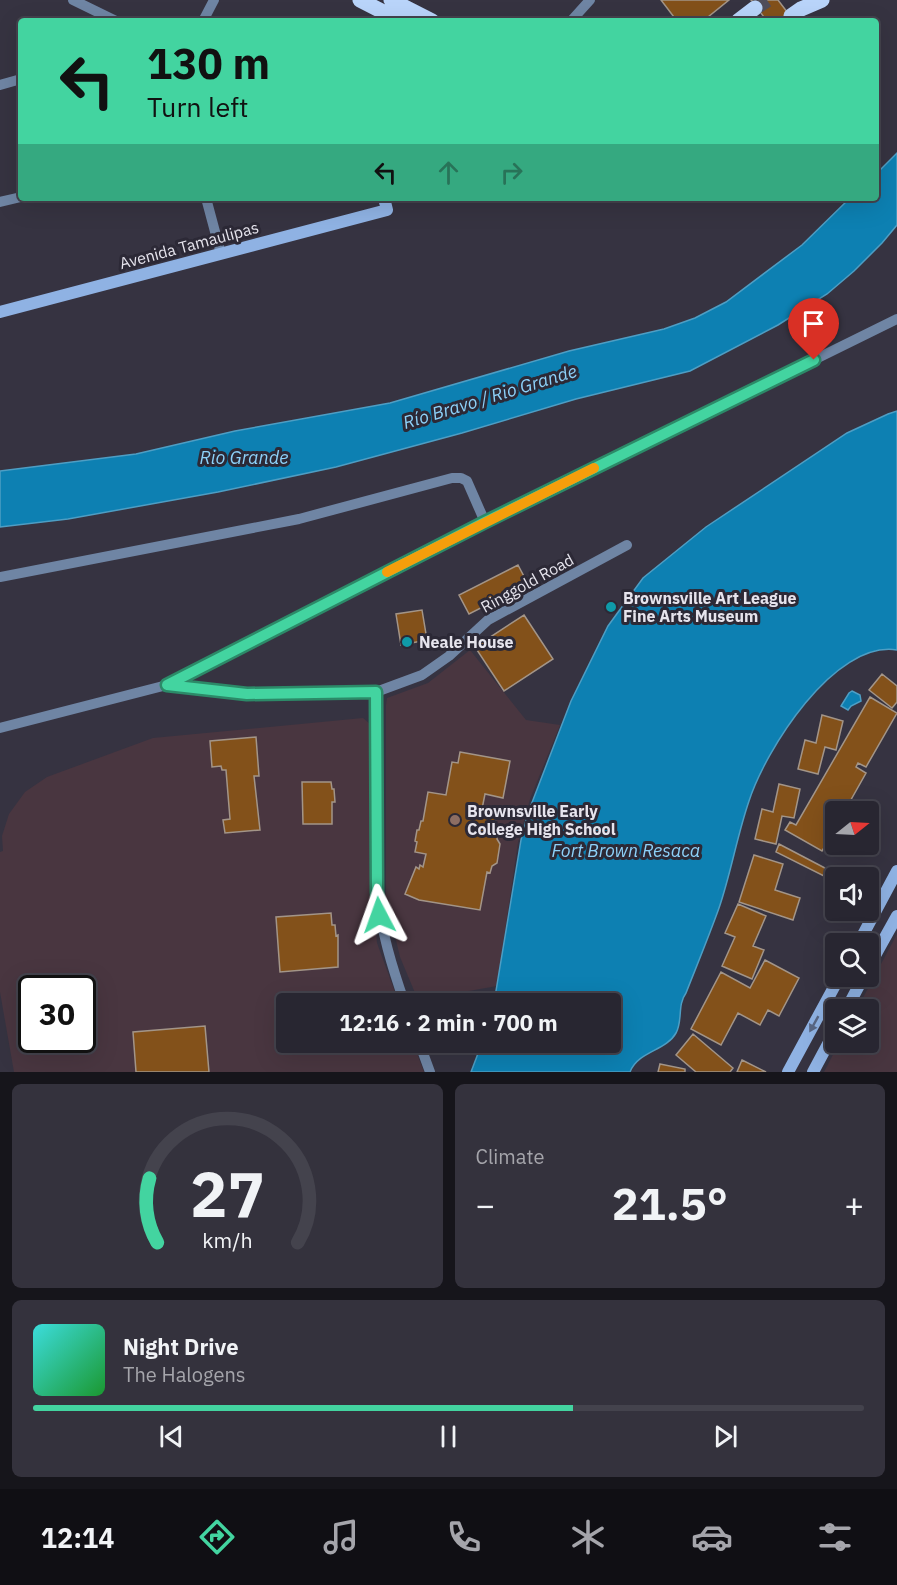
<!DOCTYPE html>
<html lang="en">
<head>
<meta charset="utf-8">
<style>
	:root { --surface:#282631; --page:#34323d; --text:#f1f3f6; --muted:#a5a5ab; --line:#44434d; --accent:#43d4a0 }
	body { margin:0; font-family:"IBM Plex Sans",sans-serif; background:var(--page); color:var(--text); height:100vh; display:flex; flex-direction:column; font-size:22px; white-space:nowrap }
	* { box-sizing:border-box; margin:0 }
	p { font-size:20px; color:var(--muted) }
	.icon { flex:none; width:33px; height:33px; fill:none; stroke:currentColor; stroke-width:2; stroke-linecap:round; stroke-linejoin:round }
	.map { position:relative; height:1072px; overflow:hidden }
	.details { display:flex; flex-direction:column; gap:12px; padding:12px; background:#16151b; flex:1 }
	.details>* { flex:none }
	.hud { position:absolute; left:18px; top:18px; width:861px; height:183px; border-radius:6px; box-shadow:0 6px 24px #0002,0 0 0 2px var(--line); background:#43d4a0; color:#111; overflow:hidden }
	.needle { width:39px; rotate:72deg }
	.buttons { position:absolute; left:825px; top:801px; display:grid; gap:12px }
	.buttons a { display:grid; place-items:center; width:54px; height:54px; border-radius:6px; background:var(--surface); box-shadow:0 6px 24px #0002,0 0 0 2px var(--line); font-size:30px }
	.speed { position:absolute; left:18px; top:975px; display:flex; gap:12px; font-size:30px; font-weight:700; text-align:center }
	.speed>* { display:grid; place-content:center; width:78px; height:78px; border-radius:50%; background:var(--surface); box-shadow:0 6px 24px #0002,0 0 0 2px var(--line); line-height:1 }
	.speed .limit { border:3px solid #111; border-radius:9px; background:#fff; color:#111 }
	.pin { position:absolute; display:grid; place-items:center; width:51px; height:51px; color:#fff; margin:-62px -26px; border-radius:50% 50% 50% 0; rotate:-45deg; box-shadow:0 0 6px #0007 }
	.pin .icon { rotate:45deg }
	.me { position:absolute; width:66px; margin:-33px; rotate:356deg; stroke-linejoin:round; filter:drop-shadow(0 0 4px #0008) }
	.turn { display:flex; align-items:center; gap:21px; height:126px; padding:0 30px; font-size:27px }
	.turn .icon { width:78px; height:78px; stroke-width:2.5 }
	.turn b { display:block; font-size:42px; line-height:51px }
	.lanes { display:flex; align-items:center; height:57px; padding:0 30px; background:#0003; justify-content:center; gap:30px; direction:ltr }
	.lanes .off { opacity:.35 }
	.big { font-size:45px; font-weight:800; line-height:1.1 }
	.details .card { flex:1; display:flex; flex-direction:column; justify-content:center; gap:9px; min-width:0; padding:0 21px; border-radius:9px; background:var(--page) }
	.details .dial { align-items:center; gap:0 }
	.dial svg { height:156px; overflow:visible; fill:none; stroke:var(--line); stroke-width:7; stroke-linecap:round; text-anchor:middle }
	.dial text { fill:var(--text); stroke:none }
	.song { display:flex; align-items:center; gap:18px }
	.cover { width:72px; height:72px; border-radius:9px; background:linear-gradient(135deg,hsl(180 70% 55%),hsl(130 70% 35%)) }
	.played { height:6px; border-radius:3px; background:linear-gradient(90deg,var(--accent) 65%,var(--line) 65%) }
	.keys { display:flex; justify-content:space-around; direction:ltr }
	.heat { display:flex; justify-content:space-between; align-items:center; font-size:33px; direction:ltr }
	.details .tiles { flex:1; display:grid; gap:12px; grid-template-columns:1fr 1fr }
	.card:last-child { grid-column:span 2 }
	.trip { position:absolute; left:276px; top:993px; width:345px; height:60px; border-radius:6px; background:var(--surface); box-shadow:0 6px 24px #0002,0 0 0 2px var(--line); font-weight:800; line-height:60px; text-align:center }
	.tab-bar { display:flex; height:96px; justify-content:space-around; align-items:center; background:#100f14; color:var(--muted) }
	.tab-bar .icon { width:42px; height:42px }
	.tab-bar .on { color:var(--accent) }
	.tab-bar b { font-size:27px; color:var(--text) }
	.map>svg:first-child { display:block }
</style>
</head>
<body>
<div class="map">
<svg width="897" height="1072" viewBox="0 0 897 1072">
	<rect width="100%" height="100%" fill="#363341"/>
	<path fill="#493640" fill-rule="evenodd" d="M470 650 526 720 560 725 530 799 518 842 497 986 418 1000 400 957 386 897V705L387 698 428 683Z
		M363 718 370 724V860L377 943 399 1003 286 1004V1042L413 1043 424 1072H14L0 992V852L3 851 2 836 9 814 25 792 47 777 153 738ZM32 988H82V1040H32Z
		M897 934V1072H824L839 1043 868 1042V1010L857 1009Z"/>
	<path fill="#0d80b2" stroke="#4e9ec4" stroke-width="1.5" d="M897 153V225L882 243 854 271 827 294 778 325 690 371 576 399 462 433 336 467 218 492 68 519 0 527V471L136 454 235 431 390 403 569 351 664 329 695 318 726 302 802 245 850 198H876V174Z
		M897 411V650C834 640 765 751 749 801 737 836 731 873 719 908 709 936 697 965 686 993 677 1005 683 1021 676 1033 666 1051 638 1051 630 1072H471L482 1043 610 1042V1004L494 1003 521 840 528 813 571 701 608 626 643 578 706 527 847 433 888 414Z
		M852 691 860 695 861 701 851 706 848 710 841 706 849 693Z"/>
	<path fill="#83511a" stroke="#a39588" stroke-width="1.5" d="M661 0H729L703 21H677Z
		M751 0H778L794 21H767Z
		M518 565 528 584 469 614 459 595Z
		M422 610 427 640 401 645 396 614Z
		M524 615 553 659 504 691 475 647Z
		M882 674 897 686V702L892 708 869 690Z
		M870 697 897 713 866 767 858 763 856 767 866 773 844 812H836V826L822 851 785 830 790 822 796 825Z
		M822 715 843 721 836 750 825 747 818 774 798 769 805 740 816 743Z
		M256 737 259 776H254L260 830 225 833 223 820 230 819 226 770H222L221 766 212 767 210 741Z
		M460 752 510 761 503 798 485 794 481 814 496 817 494 831 498 832 497 839 500 844 497 863 492 866 490 873 487 872 480 910 419 900 405 894 416 867 419 869 420 865 423 867 426 854 415 852 417 842 415 841 417 830H419L421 821H423L428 792 446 795 452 762 458 763Z
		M302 782H331L332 789H334L335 802H332V824H303Z
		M779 784 800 789 794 818 782 816 776 844 755 839 762 809 773 812Z
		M779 844 844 878H836V882L776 852Z
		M754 855 783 864 775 890 800 898 793 920 739 902Z
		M738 904 766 916 753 946 764 950 752 979 722 966 735 937 725 933Z
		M331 913 332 925H335L336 936 338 935V967L280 972 276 917Z
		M765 960 799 978 779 1016 768 1010 760 1025 738 1013 721 1045 691 1029 721 972 750 988Z
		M205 1026 209 1072H136L133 1032Z
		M693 1034 733 1068 730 1072H696L676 1055Z
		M742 1060 766 1072H737Z
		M660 1064 685 1069V1072H658Z"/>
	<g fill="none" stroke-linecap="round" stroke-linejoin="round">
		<path stroke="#504e5b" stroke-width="15" stroke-dasharray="15 8" stroke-linecap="butt" d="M755 8 767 0"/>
		<path stroke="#6f85a4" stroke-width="10" d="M73 0 116 21
			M203 21 214 0
			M571 21 590 0
			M0 85 21 79
			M206 198 221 254
			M0 202 21 197
			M0 577 299 519 452 478H461L467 481 485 522
			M167 685 485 522 897 319
			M0 728 167 685 247 694 376 692
			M405 1004C392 967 381 931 377 892L376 692 422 675 449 656 488 620 627 545
			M419 1042 430 1072"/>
		<path stroke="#8fb2e3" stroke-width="12" d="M0 312 387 210 384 198
			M858 944 897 871
			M868 968 897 916
			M846 1010 864 976
			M788 1072 840 976
			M813 1072 836 1029"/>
		<path stroke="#b9d4fa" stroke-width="15" d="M360 0 401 21
			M391 0 432 21
			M791 16 801 9 822 0
			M738 21 755 8"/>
	</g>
	<defs><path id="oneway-solid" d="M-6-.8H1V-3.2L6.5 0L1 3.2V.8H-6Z" transform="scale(1.5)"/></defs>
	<use fill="#596784" href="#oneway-solid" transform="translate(814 1024) rotate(119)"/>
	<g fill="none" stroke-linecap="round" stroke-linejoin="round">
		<defs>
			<path id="route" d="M379 915 377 892 376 692 247 694 167 685 485 522 814 360"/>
		</defs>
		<use href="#route" stroke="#2c8a68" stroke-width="15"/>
		<use href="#route" stroke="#43d4a0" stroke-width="10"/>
		<path stroke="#f59e0b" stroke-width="10" d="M387 572 594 468"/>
	</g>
	<g fill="#0f9aa8" stroke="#2c2936" stroke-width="2">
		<circle cx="611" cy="607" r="6"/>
		<circle cx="407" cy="642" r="6"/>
	</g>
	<circle fill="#8d6e63" stroke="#2c2936" stroke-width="2" cx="455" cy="820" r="6"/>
	<g text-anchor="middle" stroke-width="6" stroke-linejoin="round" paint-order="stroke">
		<g font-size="16" fill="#e6e4ed" stroke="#2c2936">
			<text transform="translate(189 245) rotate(-15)" y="6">Avenida Tamaulipas</text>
			<text transform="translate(527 583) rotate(-29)" y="6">Ringgold Road</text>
		</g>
		<g font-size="16" font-weight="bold" fill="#e6e4ed" stroke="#2c2936" text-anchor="start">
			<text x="623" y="604">Brownsville Art League<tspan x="623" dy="18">Fine Arts Museum</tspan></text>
			<text x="419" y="648">Neale House</text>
			<text x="467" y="817">Brownsville Early<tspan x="467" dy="18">College High School</tspan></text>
		</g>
		<g font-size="18" font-style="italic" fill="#8dd1f9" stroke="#2c2936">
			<text transform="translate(490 397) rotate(-17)" y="6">Río Bravo / Rio Grande</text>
			<text x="244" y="464">Rio Grande</text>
			<text x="626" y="857">Fort Brown Resaca</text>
		</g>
	</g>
</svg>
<div class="buttons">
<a><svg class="needle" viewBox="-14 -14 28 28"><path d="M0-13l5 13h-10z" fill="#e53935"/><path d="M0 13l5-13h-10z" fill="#a5a5ab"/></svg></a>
<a><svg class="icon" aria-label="sound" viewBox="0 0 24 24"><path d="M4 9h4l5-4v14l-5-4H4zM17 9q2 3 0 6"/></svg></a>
<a><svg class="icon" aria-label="search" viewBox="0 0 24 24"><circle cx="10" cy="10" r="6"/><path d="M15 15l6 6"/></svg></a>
<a><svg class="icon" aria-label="layers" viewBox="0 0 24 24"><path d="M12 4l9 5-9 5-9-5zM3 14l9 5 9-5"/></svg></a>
</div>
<div class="speed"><div class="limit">30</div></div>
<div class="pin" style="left:814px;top:360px;background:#d93025"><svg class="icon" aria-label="arrive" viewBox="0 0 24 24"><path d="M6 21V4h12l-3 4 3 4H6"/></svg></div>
<svg class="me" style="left:379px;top:915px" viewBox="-20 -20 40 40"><path d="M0-17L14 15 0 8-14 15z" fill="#43d4a0" stroke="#fff" stroke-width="4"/></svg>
<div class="trip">12:16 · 2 min · 700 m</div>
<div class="hud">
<div class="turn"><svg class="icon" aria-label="left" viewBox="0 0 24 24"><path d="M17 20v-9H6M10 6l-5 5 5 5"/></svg><div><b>130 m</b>Turn left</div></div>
<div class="lanes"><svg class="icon" aria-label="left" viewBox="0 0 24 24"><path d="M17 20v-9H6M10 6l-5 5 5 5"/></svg><svg class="icon off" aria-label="ahead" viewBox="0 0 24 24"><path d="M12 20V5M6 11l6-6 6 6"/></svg><svg class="icon off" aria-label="right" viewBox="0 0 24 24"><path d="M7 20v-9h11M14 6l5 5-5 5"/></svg></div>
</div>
</div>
<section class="details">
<div class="tiles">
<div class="card dial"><svg viewBox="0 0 100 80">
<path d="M14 69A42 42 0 1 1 86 69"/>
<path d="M14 69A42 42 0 0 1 10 36" stroke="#43d4a0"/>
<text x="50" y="56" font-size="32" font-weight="700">27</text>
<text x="50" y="72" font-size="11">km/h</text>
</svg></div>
<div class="card"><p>Climate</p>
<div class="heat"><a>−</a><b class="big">21.5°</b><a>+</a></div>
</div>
<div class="card">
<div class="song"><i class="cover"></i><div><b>Night Drive</b><p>The Halogens</p></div></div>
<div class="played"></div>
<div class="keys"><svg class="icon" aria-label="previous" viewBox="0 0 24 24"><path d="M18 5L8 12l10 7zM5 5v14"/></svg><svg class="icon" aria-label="pause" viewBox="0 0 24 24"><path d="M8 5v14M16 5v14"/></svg><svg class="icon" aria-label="next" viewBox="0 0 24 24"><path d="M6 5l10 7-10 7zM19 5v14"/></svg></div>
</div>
</div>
</section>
<nav class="tab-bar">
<b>12:14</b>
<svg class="icon on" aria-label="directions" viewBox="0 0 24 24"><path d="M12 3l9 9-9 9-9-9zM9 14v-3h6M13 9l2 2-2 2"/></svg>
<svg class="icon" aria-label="music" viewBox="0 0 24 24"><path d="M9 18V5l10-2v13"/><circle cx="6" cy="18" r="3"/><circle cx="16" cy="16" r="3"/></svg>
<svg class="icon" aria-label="phone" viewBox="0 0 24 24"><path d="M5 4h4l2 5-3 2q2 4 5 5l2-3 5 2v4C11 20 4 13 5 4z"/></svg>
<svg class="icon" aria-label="climate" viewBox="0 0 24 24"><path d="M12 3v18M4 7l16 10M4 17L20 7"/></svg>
<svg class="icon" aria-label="car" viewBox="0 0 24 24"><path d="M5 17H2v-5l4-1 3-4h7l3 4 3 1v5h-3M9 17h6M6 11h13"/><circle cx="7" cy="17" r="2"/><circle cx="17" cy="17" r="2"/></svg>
<svg class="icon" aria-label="filters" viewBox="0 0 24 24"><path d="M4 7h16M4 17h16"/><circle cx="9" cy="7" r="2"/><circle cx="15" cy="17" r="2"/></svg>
</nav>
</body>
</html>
